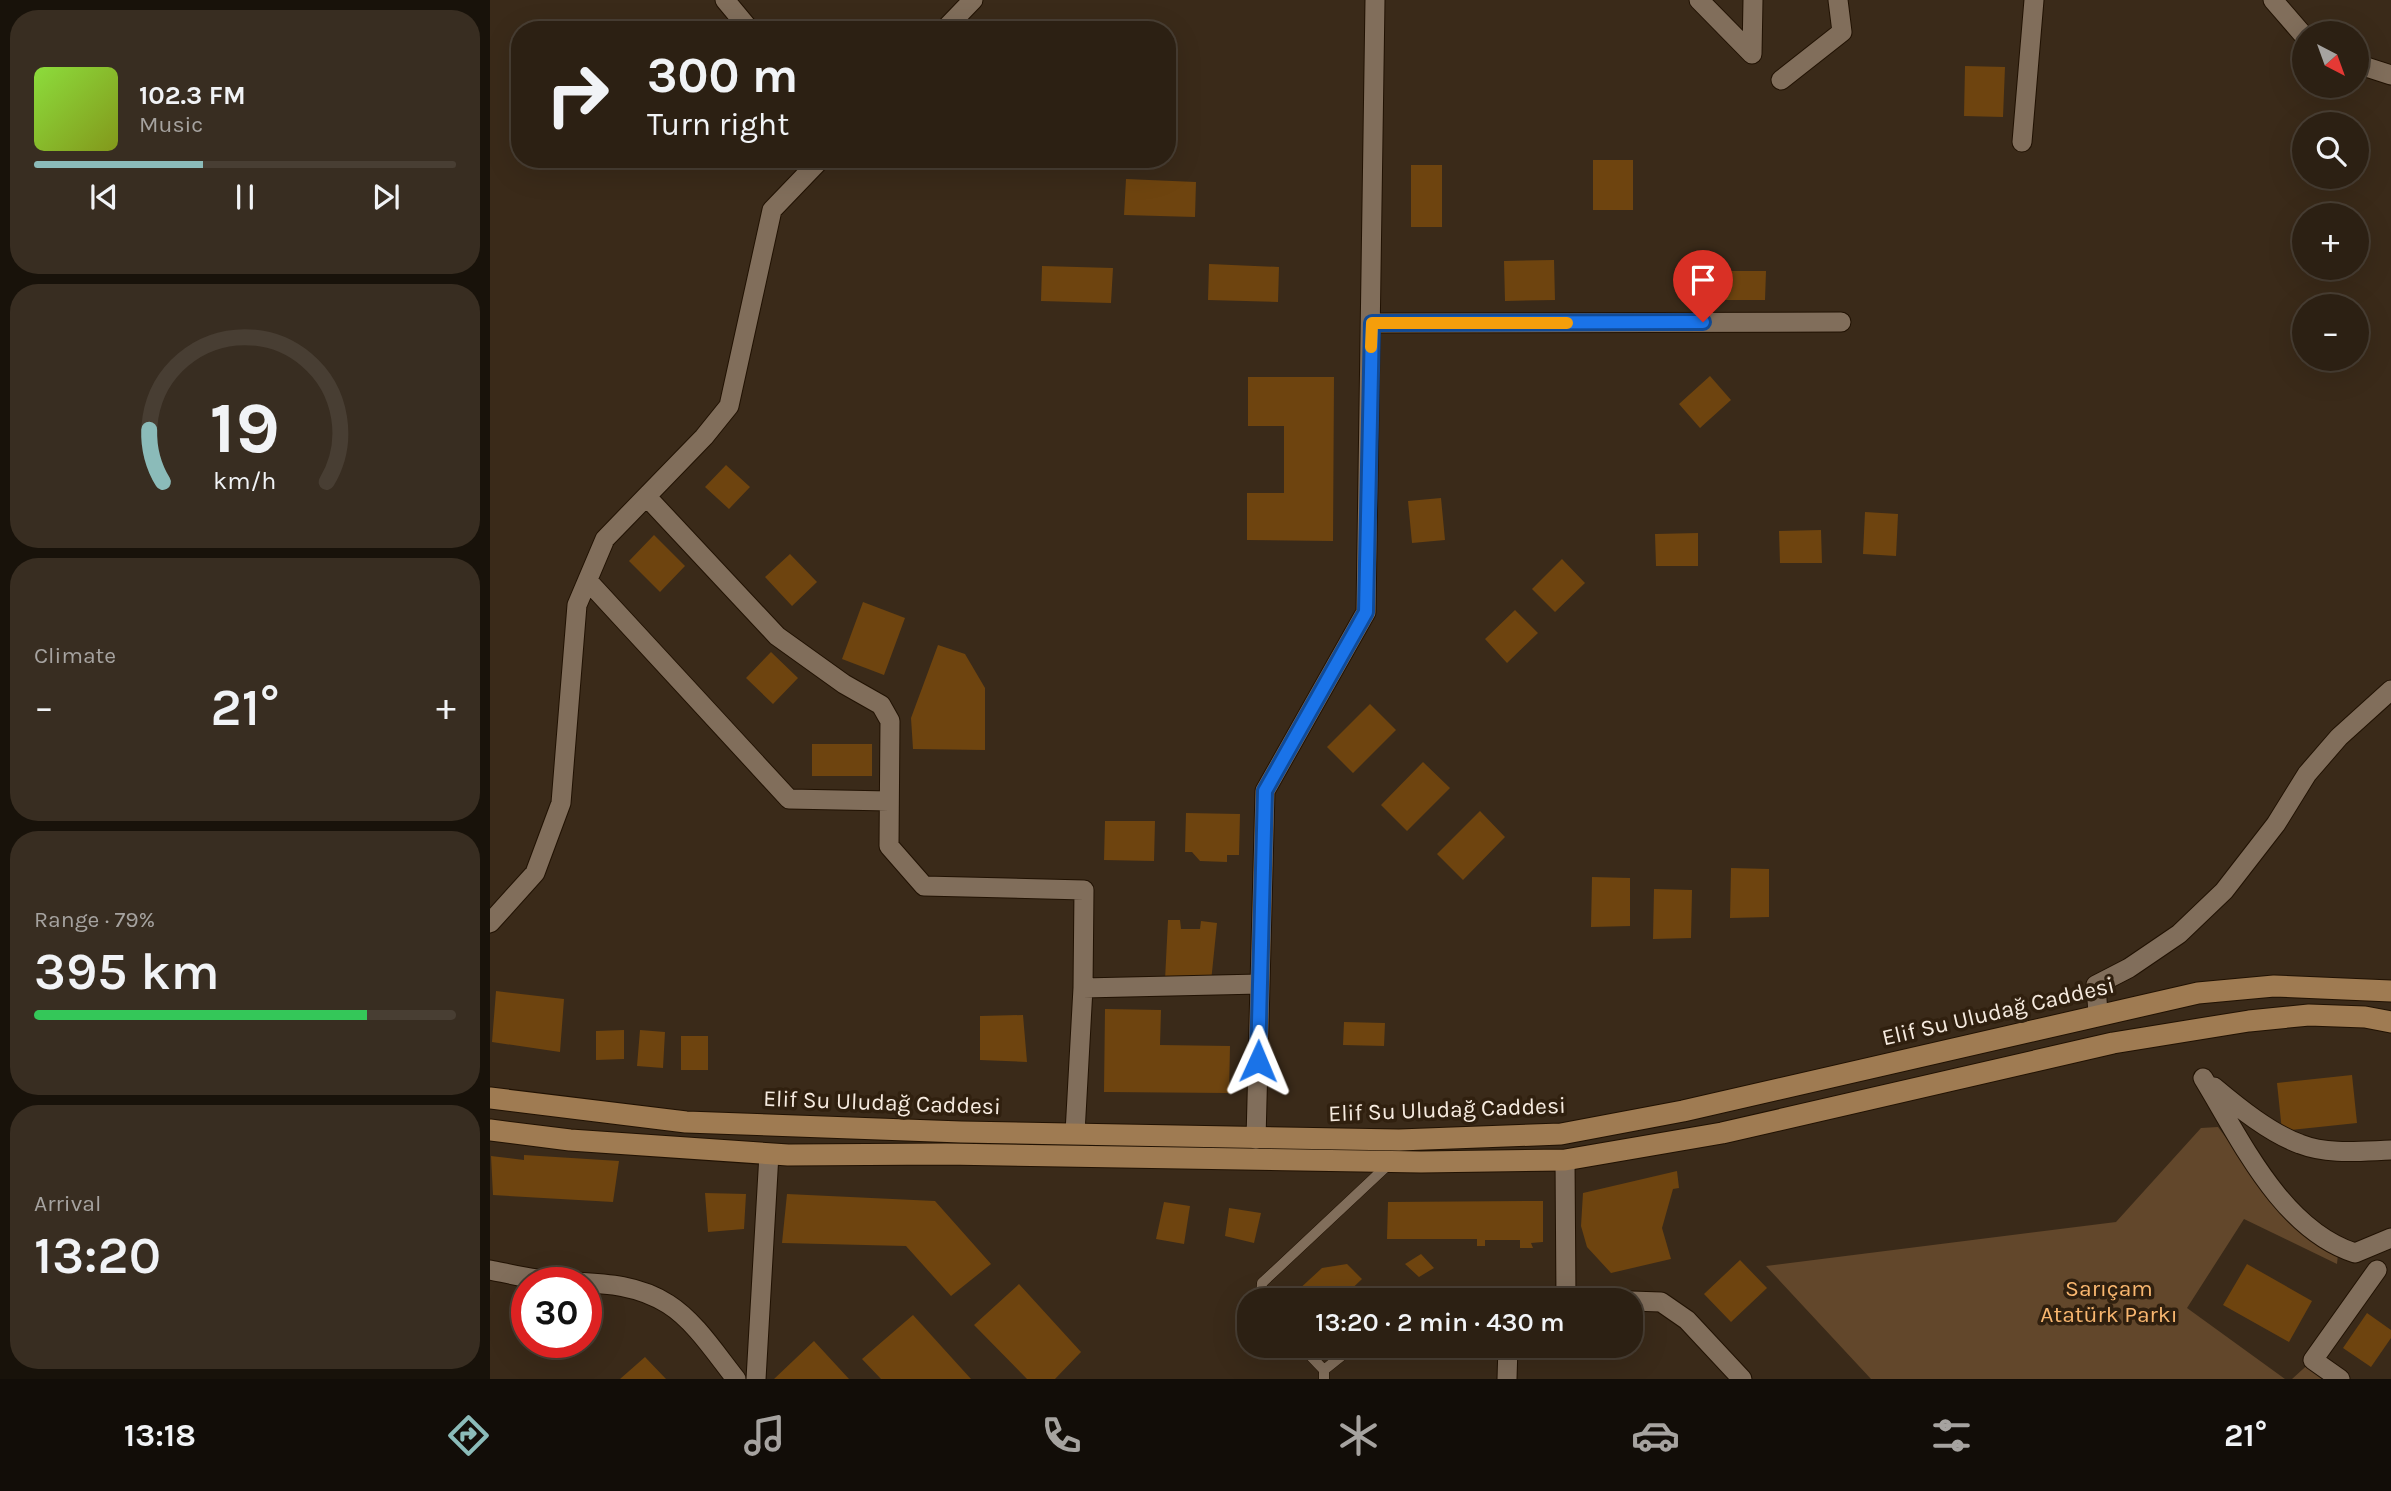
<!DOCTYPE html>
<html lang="en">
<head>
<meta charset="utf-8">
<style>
	:root { --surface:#2c2013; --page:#382d21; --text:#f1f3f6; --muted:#a6a3a0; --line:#483e33; --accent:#8bbbb9 }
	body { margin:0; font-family:Karla,sans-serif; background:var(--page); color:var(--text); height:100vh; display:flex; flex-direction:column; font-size:26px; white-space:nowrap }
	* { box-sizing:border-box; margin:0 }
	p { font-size:23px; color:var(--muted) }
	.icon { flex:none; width:38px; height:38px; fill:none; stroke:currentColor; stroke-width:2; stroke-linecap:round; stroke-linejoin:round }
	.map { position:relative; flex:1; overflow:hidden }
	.sheet { display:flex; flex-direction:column; gap:10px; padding:10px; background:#18120a; width:490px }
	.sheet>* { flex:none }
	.banner { position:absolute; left:21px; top:21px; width:665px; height:147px; border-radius:28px; box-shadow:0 7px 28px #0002,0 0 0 2px var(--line); background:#2c2013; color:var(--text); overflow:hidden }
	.needle { width:46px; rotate:139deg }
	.controls { position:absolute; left:1802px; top:21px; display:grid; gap:14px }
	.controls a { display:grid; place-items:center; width:77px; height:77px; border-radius:50%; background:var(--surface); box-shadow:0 7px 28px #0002,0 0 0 2px var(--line); font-size:35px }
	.speed { position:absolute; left:21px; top:1267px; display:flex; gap:14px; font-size:35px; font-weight:700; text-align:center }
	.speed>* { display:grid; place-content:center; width:91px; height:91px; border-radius:50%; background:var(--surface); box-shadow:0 7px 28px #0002,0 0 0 2px var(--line); line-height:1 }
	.speed .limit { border:10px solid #d22; background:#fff; color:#111 }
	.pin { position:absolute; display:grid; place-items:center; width:60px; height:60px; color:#fff; margin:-72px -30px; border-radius:50% 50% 50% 0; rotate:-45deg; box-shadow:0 0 7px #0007 }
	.pin .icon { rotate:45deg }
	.me { position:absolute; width:77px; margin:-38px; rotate:1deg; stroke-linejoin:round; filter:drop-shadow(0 0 5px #0008) }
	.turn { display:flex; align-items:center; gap:24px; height:147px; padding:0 21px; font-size:32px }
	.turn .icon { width:91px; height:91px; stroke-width:2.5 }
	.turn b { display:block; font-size:49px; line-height:60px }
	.big { font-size:52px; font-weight:600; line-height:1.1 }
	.sheet .widget { flex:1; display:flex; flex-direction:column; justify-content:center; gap:10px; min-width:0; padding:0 24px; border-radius:28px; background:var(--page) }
	.sheet .dial { align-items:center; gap:0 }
	.dial svg { height:182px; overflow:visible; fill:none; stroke:var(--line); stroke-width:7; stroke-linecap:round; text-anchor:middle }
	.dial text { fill:var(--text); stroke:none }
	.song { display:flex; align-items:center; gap:21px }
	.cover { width:84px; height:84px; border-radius:10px; background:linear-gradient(135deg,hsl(90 70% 55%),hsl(70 70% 35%)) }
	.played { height:7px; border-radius:4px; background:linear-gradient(90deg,var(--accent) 40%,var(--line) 40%) }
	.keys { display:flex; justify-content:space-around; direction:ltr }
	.heat { display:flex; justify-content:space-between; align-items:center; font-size:38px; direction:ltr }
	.charge { height:10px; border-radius:5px; background:linear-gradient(90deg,#34c759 79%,var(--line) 0) }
	.trip { position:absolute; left:747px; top:1288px; width:406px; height:70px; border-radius:28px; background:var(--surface); box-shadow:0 7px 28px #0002,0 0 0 2px var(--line); font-weight:600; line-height:70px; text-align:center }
	.menu { display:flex; height:112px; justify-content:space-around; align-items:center; background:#120d08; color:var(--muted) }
	.menu .icon { width:49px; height:49px }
	.menu .on { color:var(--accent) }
	.menu b { font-size:32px; color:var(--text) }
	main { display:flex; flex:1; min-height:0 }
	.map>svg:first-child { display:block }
</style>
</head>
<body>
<main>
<section class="sheet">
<div class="widget">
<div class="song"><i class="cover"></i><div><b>102.3 FM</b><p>Music</p></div></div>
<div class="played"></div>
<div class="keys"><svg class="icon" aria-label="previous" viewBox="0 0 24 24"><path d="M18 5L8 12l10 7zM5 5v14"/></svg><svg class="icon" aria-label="pause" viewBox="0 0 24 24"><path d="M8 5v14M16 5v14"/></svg><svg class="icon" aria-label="next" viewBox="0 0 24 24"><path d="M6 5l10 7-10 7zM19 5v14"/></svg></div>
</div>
<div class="widget dial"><svg viewBox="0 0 100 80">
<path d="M14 69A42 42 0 1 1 86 69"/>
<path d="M14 69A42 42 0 0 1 8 46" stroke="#8bbbb9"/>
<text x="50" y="56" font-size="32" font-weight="700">19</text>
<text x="50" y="72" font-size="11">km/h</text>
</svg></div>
<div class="widget"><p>Climate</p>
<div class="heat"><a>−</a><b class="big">21°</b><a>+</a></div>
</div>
<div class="widget"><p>Range · 79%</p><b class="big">395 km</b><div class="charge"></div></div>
<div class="widget"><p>Arrival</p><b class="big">13:20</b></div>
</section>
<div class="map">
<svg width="1901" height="1379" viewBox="0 0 1901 1379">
	<rect width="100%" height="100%" fill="#3a2a19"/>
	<path fill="#62472b" d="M1728 1127 1799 1222 1848 1254 1847 1264 1754 1219 1697 1308 1795 1379H1381L1276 1266 1626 1222 1711 1128Z
		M1823 1360 1855 1379H1802Z"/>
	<path fill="#6e440f" d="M1475 66 1515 67 1513 117 1474 116Z
		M1103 160H1143V210H1103Z
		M921 165H952V227H921Z
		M636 179 706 182 705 217 634 215Z
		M1064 260 1065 300 1015 301 1014 261Z
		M719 264 789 267 788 302 718 300Z
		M552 266 623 268 621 303 551 301Z
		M1220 271H1276L1275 300H1220Z
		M1220 376 1241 400 1210 428 1189 404Z
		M758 377H844L843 541 757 540V493H794V426H758Z
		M236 465 260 487 239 509 215 487Z
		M951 498 955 540 922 543 918 501Z
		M1375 512 1408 514 1406 556 1373 554Z
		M1331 530 1332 563H1290L1289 531Z
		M1208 533V566H1166L1165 534Z
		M164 535 195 566 170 592 139 561Z
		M300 554 327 582 302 606 275 577Z
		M1072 559 1095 583 1065 612 1042 589Z
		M373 602 415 618 394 675 352 659Z
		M1025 610 1048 633 1017 663 995 639Z
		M448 645 475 654 495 688V750L423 749 421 718Z
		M281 652 308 678 283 704 256 678Z
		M880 704 906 730 863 773 837 747Z
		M322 744H382V776H322Z
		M933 762 960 788 917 831 891 805Z
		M990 811 1015 837 973 880 947 854Z
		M696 813 750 814 749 855H737V862L710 861 702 852H695Z
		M615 821H665L664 861 614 860Z
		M1241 868 1279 869V917L1240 918Z
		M1102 877 1140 878V926L1101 927Z
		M1164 889 1202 890 1201 938 1163 939Z
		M678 920H690L691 929H710L711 921 727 923 721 982 675 980Z
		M6 991 74 999 70 1052 2 1042Z
		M615 1009 671 1010 670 1045 740 1046 739 1093 614 1092Z
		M533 1015 537 1062 490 1060V1016Z
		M854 1022 895 1023 894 1046 853 1045Z
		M134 1030V1059L106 1060V1031Z
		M150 1030 175 1032 173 1068 147 1066Z
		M191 1036H218V1070H191Z
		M1862 1075 1867 1123 1792 1131 1787 1083Z
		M34 1155 129 1161 123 1202 3 1195 1 1156 34 1160Z
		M1187 1171 1189 1188 1183 1189 1172 1228 1181 1259 1121 1273 1097 1247 1091 1226 1093 1193Z
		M215 1193 256 1194 254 1229 218 1232Z
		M297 1194 445 1201 501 1264 461 1296 416 1246 292 1243Z
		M1053 1201V1242L1041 1243 1043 1248H1030V1240H995V1246H987V1239H897L898 1202Z
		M674 1202 700 1206 694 1244 666 1239Z
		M739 1208 771 1213 764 1243 735 1236Z
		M931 1254 944 1268 929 1277 915 1264Z
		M1250 1260 1277 1288 1241 1322 1214 1294Z
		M857 1264 872 1279 850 1300H805L806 1292 832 1268Z
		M1757 1264 1822 1301 1799 1342 1733 1305Z
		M529 1284 591 1352 565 1379H537L484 1325Z
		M1877 1313 1901 1330V1338L1881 1367 1853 1348Z
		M423 1315 481 1379H391L372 1359Z
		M324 1341 359 1379H284Z
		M155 1357 176 1379H130Z"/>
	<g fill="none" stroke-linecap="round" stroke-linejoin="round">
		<defs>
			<path id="lane" d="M771 1300 772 1283 899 1164
				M811 1346 834 1370V1379
				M834 1370 864 1346"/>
			<path id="street" d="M235 0 260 30
				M1209 0 1262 54
				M1783 0 1815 37
				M454 30 483 0
				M1262 54 1263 0
				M1867 64 1901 75
				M1291 80 1352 32 1348 0
				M1532 142 1544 0
				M882 323 1351 322
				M157 497 287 636 354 684 391 705 400 721 399 846 434 886 594 890 593 988 585 1133
				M98 581 299 799 399 801
				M0 923 45 873 71 803 87 605 115 539 214 437 239 406 282 210 331 159
				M593 988 770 984
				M1608 1014 1606 985 1639 968 1689 934 1734 891 1786 824 1817 774 1849 737 1901 690
				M1713 1078C1751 1140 1791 1229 1865 1253L1901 1238
				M1724 1087C1749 1108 1780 1133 1810 1144 1838 1155 1871 1151 1901 1150
				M766 1139 775 791 876 612 885 0
				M1075 1160 1076 1298 1128 1300
				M0 1270C15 1273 32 1277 47 1279 93 1285 137 1278 178 1304 205 1321 226 1354 246 1379
				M996 1300 1076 1298
				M1141 1301 1171 1302 1197 1320 1252 1379
				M266 1379 279 1154
				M1017 1379 1018 1346
				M1850 1379 1823 1360 1887 1270"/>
			<path id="secondary" d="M0 1098 196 1122 471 1132 909 1140 1071 1134 1193 1111 1708 993 1784 986 1901 991
				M0 1130 80 1140 298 1155 456 1154 931 1162 1075 1160 1232 1133 1623 1043 1759 1021 1819 1015 1875 1017 1901 1022"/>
		</defs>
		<use href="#lane" stroke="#211203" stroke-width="11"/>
		<use href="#street" stroke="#211203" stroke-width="21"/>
		<use href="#secondary" stroke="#211203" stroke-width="23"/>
		<use href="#lane" stroke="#816e5b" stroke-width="10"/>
		<use href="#street" stroke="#816e5b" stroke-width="19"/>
		<use href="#secondary" stroke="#9f7b52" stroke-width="21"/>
	</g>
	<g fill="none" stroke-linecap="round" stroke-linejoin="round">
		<defs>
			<path id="route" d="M768 1061 775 791 876 612 882 323 1213 322"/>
		</defs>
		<use href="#route" stroke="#114b97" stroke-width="18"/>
		<use href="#route" stroke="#1a73e8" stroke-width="12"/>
		<path stroke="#f59e0b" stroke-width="12" d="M881 347 882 323H1077"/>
	</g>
	<g text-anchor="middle" stroke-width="7" stroke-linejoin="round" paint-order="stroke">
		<g font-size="23" fill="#f6ebe0" stroke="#30200f">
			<text transform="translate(1508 1011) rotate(-13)" y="8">Elif Su Uludağ Caddesi</text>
			<text transform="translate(392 1102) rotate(2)" y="8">Elif Su Uludağ Caddesi</text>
			<text transform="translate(957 1109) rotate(-2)" y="8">Elif Su Uludağ Caddesi</text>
		</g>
		<g font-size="23" fill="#f9b770" stroke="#30200f">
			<text x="1619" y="1296">Sarıçam<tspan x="1619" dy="26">Atatürk Parkı</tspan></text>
		</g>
	</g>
</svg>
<div class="controls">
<a><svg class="needle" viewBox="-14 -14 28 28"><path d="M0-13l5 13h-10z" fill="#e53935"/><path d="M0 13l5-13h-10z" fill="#a6a3a0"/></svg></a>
<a><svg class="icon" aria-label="search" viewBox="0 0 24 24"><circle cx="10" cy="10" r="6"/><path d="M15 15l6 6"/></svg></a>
<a>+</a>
<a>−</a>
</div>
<div class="speed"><div class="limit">30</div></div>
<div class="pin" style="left:1213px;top:322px;background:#d93025"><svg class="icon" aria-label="arrive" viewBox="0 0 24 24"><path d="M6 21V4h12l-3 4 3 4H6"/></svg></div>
<svg class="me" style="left:768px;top:1061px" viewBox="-20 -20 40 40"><path d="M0-17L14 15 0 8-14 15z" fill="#1a73e8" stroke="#fff" stroke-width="4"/></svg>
<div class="trip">13:20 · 2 min · 430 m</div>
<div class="banner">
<div class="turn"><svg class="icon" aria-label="right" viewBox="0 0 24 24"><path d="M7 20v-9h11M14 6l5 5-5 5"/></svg><div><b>300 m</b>Turn right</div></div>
</div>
</div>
</main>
<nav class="menu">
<b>13:18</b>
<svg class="icon on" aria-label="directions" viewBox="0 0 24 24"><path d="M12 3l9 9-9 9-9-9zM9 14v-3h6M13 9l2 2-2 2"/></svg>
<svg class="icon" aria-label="music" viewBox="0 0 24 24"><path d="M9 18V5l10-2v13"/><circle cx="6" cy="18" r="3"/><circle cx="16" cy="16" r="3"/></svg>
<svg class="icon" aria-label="phone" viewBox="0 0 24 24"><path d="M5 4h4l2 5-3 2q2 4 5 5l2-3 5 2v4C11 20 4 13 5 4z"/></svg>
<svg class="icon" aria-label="climate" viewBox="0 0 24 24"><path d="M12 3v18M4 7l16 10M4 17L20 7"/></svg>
<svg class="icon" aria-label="car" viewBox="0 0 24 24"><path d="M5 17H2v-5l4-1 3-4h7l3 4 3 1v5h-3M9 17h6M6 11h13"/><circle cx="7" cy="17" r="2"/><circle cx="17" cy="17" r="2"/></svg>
<svg class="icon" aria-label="filters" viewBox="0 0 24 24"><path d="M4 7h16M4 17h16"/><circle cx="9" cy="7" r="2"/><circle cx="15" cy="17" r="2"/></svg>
<b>21°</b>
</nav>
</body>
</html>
